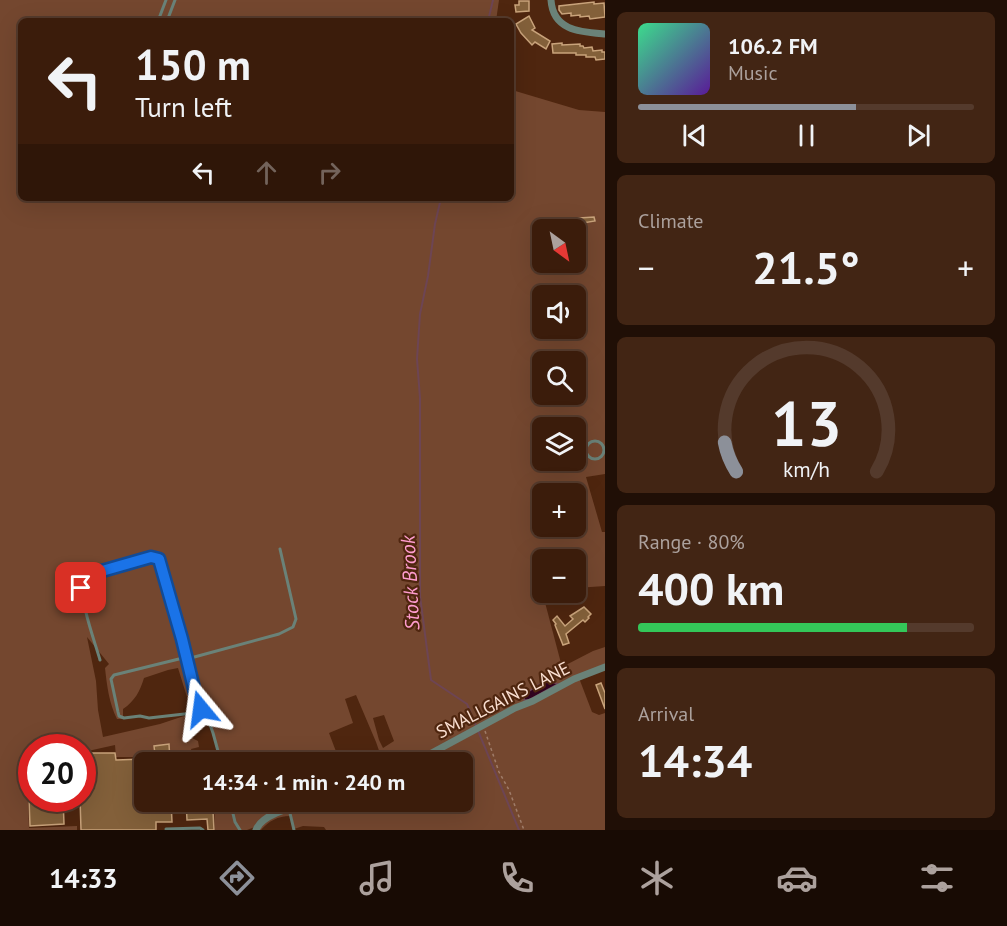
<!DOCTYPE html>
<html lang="en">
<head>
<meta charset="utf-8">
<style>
	:root { --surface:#3b1c0b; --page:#422514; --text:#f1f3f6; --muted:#aca19d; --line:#543a2c; --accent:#8c9099 }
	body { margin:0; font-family:"PT Sans",sans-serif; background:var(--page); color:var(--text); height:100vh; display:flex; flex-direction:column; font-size:22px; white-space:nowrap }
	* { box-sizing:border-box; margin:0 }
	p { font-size:20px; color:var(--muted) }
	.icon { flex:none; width:33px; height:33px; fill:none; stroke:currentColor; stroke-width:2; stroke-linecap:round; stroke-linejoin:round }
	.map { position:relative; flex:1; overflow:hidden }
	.sheet { display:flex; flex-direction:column; gap:12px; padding:12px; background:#200f06; width:402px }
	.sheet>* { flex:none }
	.top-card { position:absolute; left:18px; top:18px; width:496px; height:183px; border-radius:9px; box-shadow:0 6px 24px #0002,0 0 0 2px var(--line); background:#3b1c0b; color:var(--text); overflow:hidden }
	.needle { width:39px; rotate:147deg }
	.buttons { position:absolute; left:532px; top:219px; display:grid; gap:12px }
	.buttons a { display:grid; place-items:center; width:54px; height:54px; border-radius:9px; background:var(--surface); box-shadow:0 6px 24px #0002,0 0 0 2px var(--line); font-size:30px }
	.speed { position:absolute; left:18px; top:734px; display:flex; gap:12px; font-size:30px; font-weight:700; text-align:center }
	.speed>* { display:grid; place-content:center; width:78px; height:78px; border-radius:50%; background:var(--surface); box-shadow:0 6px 24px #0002,0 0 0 2px var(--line); line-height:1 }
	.speed .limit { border:9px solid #d22; background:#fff; color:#111 }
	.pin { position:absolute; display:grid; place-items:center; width:51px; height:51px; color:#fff; margin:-26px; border-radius:12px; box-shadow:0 3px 9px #0006 }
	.me { position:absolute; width:66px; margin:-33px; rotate:344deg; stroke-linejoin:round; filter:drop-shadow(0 0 4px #0008) }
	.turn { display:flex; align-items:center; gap:21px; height:126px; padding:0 18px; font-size:27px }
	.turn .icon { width:78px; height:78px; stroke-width:2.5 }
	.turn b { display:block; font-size:42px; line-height:51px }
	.lanes { display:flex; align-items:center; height:57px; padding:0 18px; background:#0003; justify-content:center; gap:30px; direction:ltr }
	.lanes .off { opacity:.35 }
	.big { font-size:45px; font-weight:700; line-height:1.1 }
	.sheet .widget { flex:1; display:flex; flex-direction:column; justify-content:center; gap:9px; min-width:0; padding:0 21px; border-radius:9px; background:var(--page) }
	.sheet .dial { align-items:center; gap:0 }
	.dial svg { height:156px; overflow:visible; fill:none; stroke:var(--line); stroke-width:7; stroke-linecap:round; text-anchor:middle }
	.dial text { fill:var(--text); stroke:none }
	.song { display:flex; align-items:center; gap:18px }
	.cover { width:72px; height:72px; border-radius:9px; background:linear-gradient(135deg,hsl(150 70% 55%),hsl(270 70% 35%)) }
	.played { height:6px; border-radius:3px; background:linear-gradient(90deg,var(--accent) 65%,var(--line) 65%) }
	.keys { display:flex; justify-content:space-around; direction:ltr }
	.heat { display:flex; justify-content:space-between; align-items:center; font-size:33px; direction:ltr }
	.charge { height:9px; border-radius:4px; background:linear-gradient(90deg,#34c759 80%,var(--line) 0) }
	.trip { position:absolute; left:134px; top:752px; width:339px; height:60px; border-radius:9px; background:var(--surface); box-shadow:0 6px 24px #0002,0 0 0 2px var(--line); font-weight:700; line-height:60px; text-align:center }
	.tab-bar { display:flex; height:96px; justify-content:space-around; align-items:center; background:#180b04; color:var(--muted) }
	.tab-bar .icon { width:42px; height:42px }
	.tab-bar .current { color:var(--accent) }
	.tab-bar b { font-size:27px; color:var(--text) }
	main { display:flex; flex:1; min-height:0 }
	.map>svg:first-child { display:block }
</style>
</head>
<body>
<main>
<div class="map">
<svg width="605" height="830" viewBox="0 0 605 830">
	<rect width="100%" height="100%" fill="#4f260f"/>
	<path fill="#74472f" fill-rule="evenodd" d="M0 0H499L496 21H21V198H512V90L579 110 605 112V474L586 477 602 532H605V586L576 588V560H543L542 591 562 667 593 651 605 647V667L579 678 592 712 599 715 605 713V830H326L324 827 303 826 294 829 290 816C278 816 269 821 261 830H256L257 826 247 830H215L214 801H462V762H383L376 742 356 695 345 699 353 723 329 733 340 762H224L223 757 220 758 221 762H171L170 757H116L115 745 88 751 83 758 82 747H32L31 775H27L29 828 77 826V830H0ZM543 230H576V262H543ZM543 296H576V328H543ZM543 362H576V394H543ZM543 428H576V460H543ZM543 494H576V526H543ZM87 637 109 664 105 668C107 686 109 703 117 719H123V709C135 701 140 691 144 678L168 670 178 668 187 697 191 705 193 713 160 724 103 737 98 710 96 681ZM201 712 207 716 218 752 212 750 192 753 191 749 199 747 198 741 192 738 190 729 203 724 200 721ZM384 715 394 741 383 748 379 740 373 718Z"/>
	<path fill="#31031f" stroke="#6d4554" stroke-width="1.5" d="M549 681 558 684 529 700H524L525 694 540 684Z"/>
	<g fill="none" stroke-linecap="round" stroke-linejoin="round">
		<path stroke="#6d4554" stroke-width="2" d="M488 21 493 0
			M441 198 435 224 428 276 420 314 417 359 420 398V596L431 680 467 704 519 830"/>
	</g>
	<path fill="#83603a" stroke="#c9a37b" stroke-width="1.5" d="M519 1H529V11L516 12 515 5H519Z
		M594 2V4L604 3 605 17 590 19 589 16 580 17V15L571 16V13L562 14 559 10V6Z
		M529 16 535 28 532 30 550 41 546 49 535 42 532 45 521 33 516 24Z
		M562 43V45L580 44V46H583L584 48 592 47 593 51 602 50V52H605V59L596 60 595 57H586V55H576V53H553L552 44Z
		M594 217 595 221 582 223 584 234 576 235V224L565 226 564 219Z
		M584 607 591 614 588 617 589 618 585 622 583 620 566 634 569 643 563 645 555 625 556 624 553 620 557 616 565 626 573 619 570 616Z
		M601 683 605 693V709L596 685Z
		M169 744 170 762H156L154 746Z
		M91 753H115L116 760 144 759V801H171L172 822H156V830H81L80 798H82V759H91Z
		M29 798H63L64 824 30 826Z
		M186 801 222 802 223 810 213 811 214 830H208L207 819 187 820Z"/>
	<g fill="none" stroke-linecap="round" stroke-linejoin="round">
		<path stroke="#9f7c69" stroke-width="1.5" stroke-dasharray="3 3" stroke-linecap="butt" d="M485 731 499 772 509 790 524 830"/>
		<path stroke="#6a8278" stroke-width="3" d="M158 21 166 0
			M167 21 175 0
			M586 450a9 9 0 1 1 18 0a9 9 0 1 1-18 0Z
			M187 657 114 675 111 679 118 712 119 716 124 718 140 716 149 718 202 712
			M100 660C94 639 79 600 83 579L88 575 151 557 159 559 187 659
			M221 762 213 733 207 716 198 705 187 659 279 634 293 627 296 619 280 549
			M230 801 235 822 240 830
			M289 809 294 830
			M166 829 200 828 203 830"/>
		<path stroke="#6a8278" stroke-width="7" d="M551 0C553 31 581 32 605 34
			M415 762 515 708 533 701 574 679 605 667
			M256 830C262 813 298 806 314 801"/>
	</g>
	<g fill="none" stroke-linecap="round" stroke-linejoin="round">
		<defs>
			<path id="route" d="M81 588 83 579 88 575 151 557 159 559 182 639 198 705 201 709"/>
		</defs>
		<use href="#route" stroke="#114b97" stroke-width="15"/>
		<use href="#route" stroke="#1a73e8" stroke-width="10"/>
	</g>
	<g text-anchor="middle" stroke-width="4.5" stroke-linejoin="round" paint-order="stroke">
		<g font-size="18" fill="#fadfd1" stroke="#4f260f">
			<text transform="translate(503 700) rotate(-27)" y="6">SMALLGAINS LANE</text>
		</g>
		<g font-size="20" font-style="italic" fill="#ff9dcf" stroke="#4f260f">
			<text transform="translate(410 583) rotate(-93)" y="7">Stock Brook</text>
		</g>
	</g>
</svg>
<div class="buttons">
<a><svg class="needle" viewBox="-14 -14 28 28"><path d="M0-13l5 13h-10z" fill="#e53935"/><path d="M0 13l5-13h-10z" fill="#aca19d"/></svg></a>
<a><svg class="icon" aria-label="sound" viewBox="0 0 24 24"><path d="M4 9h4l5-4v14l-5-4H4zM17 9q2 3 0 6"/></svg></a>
<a><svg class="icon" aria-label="search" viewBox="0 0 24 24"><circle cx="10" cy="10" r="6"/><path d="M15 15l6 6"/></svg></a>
<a><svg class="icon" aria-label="layers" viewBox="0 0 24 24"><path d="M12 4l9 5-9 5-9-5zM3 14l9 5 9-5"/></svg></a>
<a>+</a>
<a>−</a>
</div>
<div class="speed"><div class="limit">20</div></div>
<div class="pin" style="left:81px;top:588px;background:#d93025"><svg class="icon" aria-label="arrive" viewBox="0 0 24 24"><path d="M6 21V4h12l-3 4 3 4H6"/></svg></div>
<svg class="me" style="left:201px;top:709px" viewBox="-20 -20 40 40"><path d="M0-17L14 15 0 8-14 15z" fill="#1a73e8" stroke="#fff" stroke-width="4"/></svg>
<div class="trip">14:34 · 1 min · 240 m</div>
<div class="top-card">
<div class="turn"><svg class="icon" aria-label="left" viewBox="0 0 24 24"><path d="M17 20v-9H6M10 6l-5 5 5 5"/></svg><div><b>150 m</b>Turn left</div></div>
<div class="lanes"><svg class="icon" aria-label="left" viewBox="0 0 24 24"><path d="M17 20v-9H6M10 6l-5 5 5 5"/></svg><svg class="icon off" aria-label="ahead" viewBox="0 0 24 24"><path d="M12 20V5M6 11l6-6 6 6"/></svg><svg class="icon off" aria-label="right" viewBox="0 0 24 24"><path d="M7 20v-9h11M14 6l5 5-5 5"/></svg></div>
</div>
</div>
<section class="sheet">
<div class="widget">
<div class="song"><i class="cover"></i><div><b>106.2 FM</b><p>Music</p></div></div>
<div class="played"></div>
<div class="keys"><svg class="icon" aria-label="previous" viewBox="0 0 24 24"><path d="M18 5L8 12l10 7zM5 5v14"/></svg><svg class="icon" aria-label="pause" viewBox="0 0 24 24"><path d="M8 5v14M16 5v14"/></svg><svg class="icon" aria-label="next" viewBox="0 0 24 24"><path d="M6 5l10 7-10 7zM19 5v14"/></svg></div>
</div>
<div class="widget"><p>Climate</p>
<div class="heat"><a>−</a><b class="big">21.5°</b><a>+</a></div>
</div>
<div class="widget dial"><svg viewBox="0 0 100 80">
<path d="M14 69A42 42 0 1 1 86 69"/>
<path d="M14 69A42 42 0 0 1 8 54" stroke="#8c9099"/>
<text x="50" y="56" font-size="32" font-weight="700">13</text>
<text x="50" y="72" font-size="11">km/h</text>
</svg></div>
<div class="widget"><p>Range · 80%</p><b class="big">400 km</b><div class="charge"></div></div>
<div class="widget"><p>Arrival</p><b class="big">14:34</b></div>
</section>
</main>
<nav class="tab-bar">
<b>14:33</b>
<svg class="icon current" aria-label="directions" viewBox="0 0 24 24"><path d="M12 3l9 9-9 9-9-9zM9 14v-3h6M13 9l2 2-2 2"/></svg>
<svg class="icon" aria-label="music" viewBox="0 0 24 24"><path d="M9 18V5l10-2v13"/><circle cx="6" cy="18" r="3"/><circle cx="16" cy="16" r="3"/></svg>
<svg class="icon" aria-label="phone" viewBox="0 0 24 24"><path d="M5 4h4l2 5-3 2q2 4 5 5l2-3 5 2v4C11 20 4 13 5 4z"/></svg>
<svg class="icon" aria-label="climate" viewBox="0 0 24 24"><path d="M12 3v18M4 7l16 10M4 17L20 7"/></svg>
<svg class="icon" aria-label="car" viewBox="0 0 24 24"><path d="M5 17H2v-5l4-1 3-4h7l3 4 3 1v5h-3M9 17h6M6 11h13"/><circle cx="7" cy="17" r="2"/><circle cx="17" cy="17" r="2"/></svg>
<svg class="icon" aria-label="filters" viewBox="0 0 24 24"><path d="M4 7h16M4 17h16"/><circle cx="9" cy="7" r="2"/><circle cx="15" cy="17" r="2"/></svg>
</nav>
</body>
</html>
